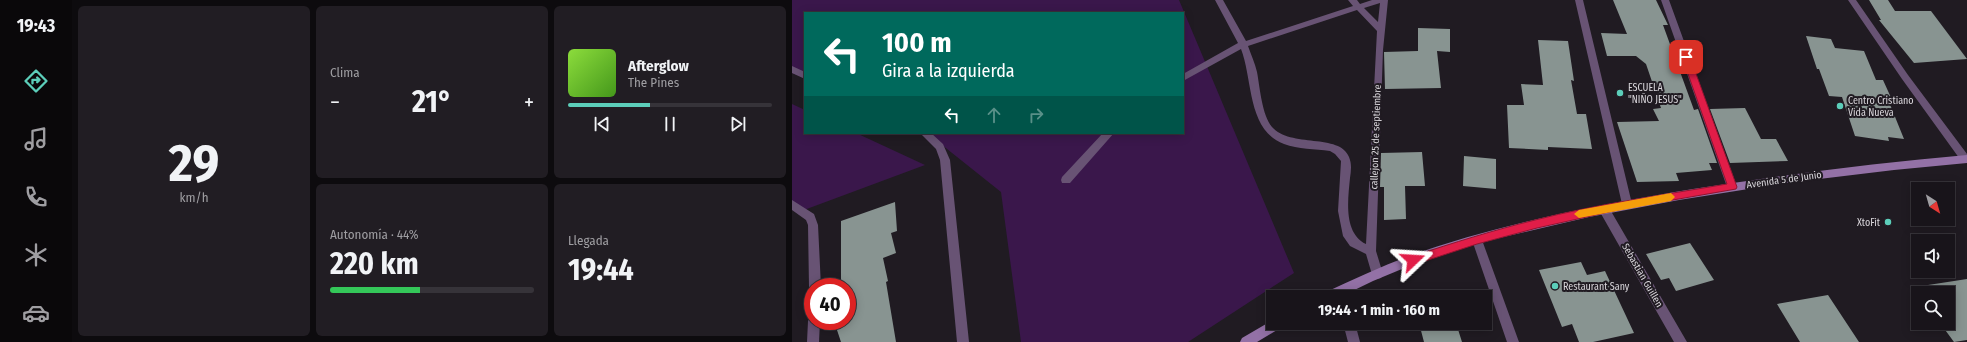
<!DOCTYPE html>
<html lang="es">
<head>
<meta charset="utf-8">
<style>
	:root { --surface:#18141a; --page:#211d23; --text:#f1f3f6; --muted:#9f9ea2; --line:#363339; --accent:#5cceba }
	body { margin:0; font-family:"Fira Sans Condensed",sans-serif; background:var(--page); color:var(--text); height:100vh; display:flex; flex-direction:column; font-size:15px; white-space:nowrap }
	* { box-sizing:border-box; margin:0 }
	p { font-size:13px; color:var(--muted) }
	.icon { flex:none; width:22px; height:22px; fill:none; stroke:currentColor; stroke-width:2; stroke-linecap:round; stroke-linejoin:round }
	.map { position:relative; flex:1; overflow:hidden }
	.drawer { display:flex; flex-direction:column; gap:6px; padding:6px; background:#0d0b0e; width:720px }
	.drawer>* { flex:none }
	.guide { position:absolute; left:12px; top:12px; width:380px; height:122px; border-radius:0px; box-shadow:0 2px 10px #0003,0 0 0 1px var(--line); background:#00695c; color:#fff; overflow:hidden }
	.needle { width:26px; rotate:143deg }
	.tools { position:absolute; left:1119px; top:182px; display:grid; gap:8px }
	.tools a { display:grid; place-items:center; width:44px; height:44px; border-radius:0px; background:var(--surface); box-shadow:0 2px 10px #0003,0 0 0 1px var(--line); font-size:20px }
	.speed { position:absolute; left:12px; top:278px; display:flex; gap:8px; font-size:20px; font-weight:700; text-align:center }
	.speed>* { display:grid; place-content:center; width:52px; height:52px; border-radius:50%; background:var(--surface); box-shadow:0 2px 10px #0003,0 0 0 1px var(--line); line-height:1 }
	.speed .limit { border:6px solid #d22; background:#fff; color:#111 }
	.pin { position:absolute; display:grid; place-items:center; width:34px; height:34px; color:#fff; margin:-17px; border-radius:8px; box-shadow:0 2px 6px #0006 }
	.me { position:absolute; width:44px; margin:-22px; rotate:70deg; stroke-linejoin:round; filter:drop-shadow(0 0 3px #0008) }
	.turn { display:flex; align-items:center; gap:14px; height:84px; padding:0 12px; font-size:18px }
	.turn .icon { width:52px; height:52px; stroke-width:2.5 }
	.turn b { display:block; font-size:28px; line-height:34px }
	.lanes { display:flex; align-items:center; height:38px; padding:0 12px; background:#0003; justify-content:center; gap:20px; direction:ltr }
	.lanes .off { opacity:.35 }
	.big { font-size:30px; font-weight:700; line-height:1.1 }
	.drawer .tile { flex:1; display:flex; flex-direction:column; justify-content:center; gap:6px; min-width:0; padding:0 14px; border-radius:6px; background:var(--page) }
	.drawer .dial { align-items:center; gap:0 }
	.dial b { font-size:52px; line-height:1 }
	.song { display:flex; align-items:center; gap:12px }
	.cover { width:48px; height:48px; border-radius:6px; background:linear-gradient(135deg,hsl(90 70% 55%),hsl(100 70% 35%)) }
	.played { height:4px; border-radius:2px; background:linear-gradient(90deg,var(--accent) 40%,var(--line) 40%) }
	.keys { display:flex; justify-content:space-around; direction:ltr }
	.heat { display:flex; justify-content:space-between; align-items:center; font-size:22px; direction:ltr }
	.charge { height:6px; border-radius:3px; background:linear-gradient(90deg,#34c759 44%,var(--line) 0) }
	.drawer .tiles { flex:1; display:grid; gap:6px; grid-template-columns:repeat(3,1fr) }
	.tile:first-child { grid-row:span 2 }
	.trip { position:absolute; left:474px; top:290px; width:226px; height:40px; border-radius:0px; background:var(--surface); box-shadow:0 2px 10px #0003,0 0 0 1px var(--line); font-weight:700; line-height:40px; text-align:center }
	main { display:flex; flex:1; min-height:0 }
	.menu { display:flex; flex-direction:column; width:72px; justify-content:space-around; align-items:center; background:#0a080a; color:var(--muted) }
	.menu .icon { width:28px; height:28px }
	.menu .current { color:var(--accent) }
	.menu b { font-size:18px; color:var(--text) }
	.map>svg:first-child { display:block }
</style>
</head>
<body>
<main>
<nav class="menu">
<b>19:43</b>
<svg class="icon current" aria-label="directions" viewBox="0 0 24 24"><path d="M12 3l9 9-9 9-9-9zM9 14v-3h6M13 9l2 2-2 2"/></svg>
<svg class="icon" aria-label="music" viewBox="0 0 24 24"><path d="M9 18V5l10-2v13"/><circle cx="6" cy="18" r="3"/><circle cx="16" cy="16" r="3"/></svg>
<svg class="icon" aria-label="phone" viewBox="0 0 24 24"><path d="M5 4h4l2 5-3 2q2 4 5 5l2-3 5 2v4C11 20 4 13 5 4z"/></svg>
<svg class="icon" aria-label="climate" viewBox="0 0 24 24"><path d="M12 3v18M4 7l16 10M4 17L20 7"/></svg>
<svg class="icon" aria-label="car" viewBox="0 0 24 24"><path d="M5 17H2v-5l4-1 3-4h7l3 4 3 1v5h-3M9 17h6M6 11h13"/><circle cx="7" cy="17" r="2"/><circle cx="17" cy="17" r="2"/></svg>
</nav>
<section class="drawer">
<div class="tiles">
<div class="tile dial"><b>29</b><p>km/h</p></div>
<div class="tile"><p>Clima</p>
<div class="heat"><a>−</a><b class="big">21°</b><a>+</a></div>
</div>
<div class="tile">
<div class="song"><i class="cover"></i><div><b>Afterglow</b><p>The Pines</p></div></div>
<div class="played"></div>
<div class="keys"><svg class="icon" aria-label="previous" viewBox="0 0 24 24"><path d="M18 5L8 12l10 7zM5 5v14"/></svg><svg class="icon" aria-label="pause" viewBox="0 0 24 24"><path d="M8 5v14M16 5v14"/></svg><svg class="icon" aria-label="next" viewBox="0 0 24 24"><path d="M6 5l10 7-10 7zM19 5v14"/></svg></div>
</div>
<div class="tile"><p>Autonomía · 44%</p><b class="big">220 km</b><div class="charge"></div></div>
<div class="tile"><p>Llegada</p><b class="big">19:44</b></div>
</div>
</section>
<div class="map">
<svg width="1175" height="342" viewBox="0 0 1175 342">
	<rect width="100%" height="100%" fill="#201b22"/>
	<path fill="#3a174b" d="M0 0H387L502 273 396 342H229L209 192 135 133H391V13H13V78L0 73Z
		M0 104 13 110V133H64L133 165 12 210 0 203Z"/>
	<path fill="#889491" d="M821 0H864L876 25H871L902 110 906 109 925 163H917L920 170 884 173 887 181 845 182 825 122 867 121 861 109 869 108 854 64 844 56H815L809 33 835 34Z
		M1077 0H1096L1103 11H1139L1175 59 1122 63 1087 20H1089Z
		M626 28 658 29V52L645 51 649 88 593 89 592 52 626 51Z
		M1014 36 1039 39 1043 48 1072 51 1084 80H1091L1101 102H1097L1112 139 1096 137 1097 141 1063 136 1050 97 1037 96 1027 69H1025Z
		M746 40 776 41 782 81 779 80 785 114H794L800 149 756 147V150L717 148 715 105H732L729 84 751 85Z
		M953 108 969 139H984L996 161 938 163 918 109Z
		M630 152 633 186H613L614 219 592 220V187H588L589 153Z
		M672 156 704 159V189L671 186Z
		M103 202 105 231 99 233 104 253 91 258 96 281 94 282 104 342H49L42 321H55V287H49V221Z
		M898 243 922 280 884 291 877 278 869 280 854 254Z
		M789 262 795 275 813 271 842 333 801 342H787L780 324 770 327 747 270Z
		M1175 279V340L1162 342 1148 323H1156V293H1127L1123 287Z
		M1036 295 1067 342H1008L985 304Z
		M627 323H664L670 342H632Z"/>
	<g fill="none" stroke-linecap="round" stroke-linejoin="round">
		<path fill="#685374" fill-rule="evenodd" d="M423 0H431L454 41 561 6 556 0H565L568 4 580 0H596L591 50 584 251 591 274 589 278 585 279 581 278 574 254 558 246 551 236 546 211 549 161 543 154 538 151C523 149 506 149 492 144 455 130 461 80 449 49L391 81V74L446 43ZM588 3 586 22 572 8ZM565 10 585 31 574 244C551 233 556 199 558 178 559 171 560 164 557 157 548 133 498 148 480 127 470 115 468 88 465 72 463 63 459 55 456 46Z
			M783 0H791L840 204 839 207 835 208 831 207 830 204Z
			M869 0H877L945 187 944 190H936L935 187Z
			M1056 0H1064L1116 75 1175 154V162H1170L1110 79Z
			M0 66 13 72V79L0 73Z
			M128 133H139L151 144 158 160 177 342H165L148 160 144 149Z
			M311 133H322L278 183H270L269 180 270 177Z
			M0 200 22 214 26 225 29 287H21V291L17 287 16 225 14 220 0 210Z
			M812 205 816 206 895 342H882L808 212 807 209 808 206Z
			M685 235 689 237 690 240 727 342H715L680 240 681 237Z
			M21 316V321H28L27 342H15L16 321 18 317Z
			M551 323H563L568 342H556Z"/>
		<path fill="#9371a6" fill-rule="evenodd" d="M1175 155V163L1102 170 994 183 887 200 797 217 707 238 663 250 622 264 581 281 548 297H530L532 293C560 280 588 267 617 256 709 223 806 205 901 189 992 175 1083 163 1175 155Z
			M481 320V323H492L490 327 465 342H448L450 338Z"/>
	</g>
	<path fill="#e11d48" stroke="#92132f" d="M891 55H897L898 57 945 187 944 189 835 208 745 228 685 244 621 265 617 264 616 260 617 257 621 256C661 243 702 230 743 220 806 204 871 195 935 184L890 57Z"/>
	<path fill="#f59e0b" d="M879 193 883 197 879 201 787 218 782 214 787 210Z"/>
	<g fill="#5cceba" stroke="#201b22" stroke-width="1.5">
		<circle cx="828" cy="93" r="4"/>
		<circle cx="1048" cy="106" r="4"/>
		<circle cx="1096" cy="222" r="4"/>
		<circle cx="763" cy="286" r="4"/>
	</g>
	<g text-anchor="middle" stroke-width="4" stroke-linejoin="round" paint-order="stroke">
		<g font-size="10" fill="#d9d6db" stroke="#201b22" text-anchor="start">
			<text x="836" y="91">ESCUELA<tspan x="836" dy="12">"NIÑO JESUS"</tspan></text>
			<text x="1056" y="104">Centro Cristiano<tspan x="1056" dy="12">Vida Nueva</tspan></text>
			<text x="1088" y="226" text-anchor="end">XtoFit</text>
			<text x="771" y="290">Restaurant Sany</text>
		</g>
		<g font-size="10" fill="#d9d6db" stroke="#201b22">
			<text transform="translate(583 137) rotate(-88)" y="4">callejon 25 de septiembre</text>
			<text transform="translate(992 179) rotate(-8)" y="4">Avenida 5 de Junio</text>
			<text transform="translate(851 275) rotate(60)" y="4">Sebastian Guillen</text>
		</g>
	</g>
</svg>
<div class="tools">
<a><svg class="needle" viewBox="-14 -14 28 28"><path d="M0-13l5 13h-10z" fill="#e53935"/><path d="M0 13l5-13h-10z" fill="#9f9ea2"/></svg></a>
<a><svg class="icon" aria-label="sound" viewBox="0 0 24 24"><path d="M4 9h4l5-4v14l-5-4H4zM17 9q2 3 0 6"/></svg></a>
<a><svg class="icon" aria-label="search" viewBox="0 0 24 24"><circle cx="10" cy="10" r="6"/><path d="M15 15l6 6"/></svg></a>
</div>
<div class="speed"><div class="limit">40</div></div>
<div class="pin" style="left:894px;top:57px;background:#d93025"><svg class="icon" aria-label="arrive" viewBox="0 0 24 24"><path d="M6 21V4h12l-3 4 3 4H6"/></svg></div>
<svg class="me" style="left:621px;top:260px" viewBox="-20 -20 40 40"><path d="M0-17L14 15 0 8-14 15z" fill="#e11d48" stroke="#fff" stroke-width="4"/></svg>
<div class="trip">19:44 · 1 min · 160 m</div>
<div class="guide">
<div class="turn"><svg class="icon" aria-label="left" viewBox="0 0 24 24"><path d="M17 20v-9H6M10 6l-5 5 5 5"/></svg><div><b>100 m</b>Gira a la izquierda</div></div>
<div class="lanes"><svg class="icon" aria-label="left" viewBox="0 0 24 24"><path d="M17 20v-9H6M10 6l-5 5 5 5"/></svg><svg class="icon off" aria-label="ahead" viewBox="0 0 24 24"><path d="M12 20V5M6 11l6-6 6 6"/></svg><svg class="icon off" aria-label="right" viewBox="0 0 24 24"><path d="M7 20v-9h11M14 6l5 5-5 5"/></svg></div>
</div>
</div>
</main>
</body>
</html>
